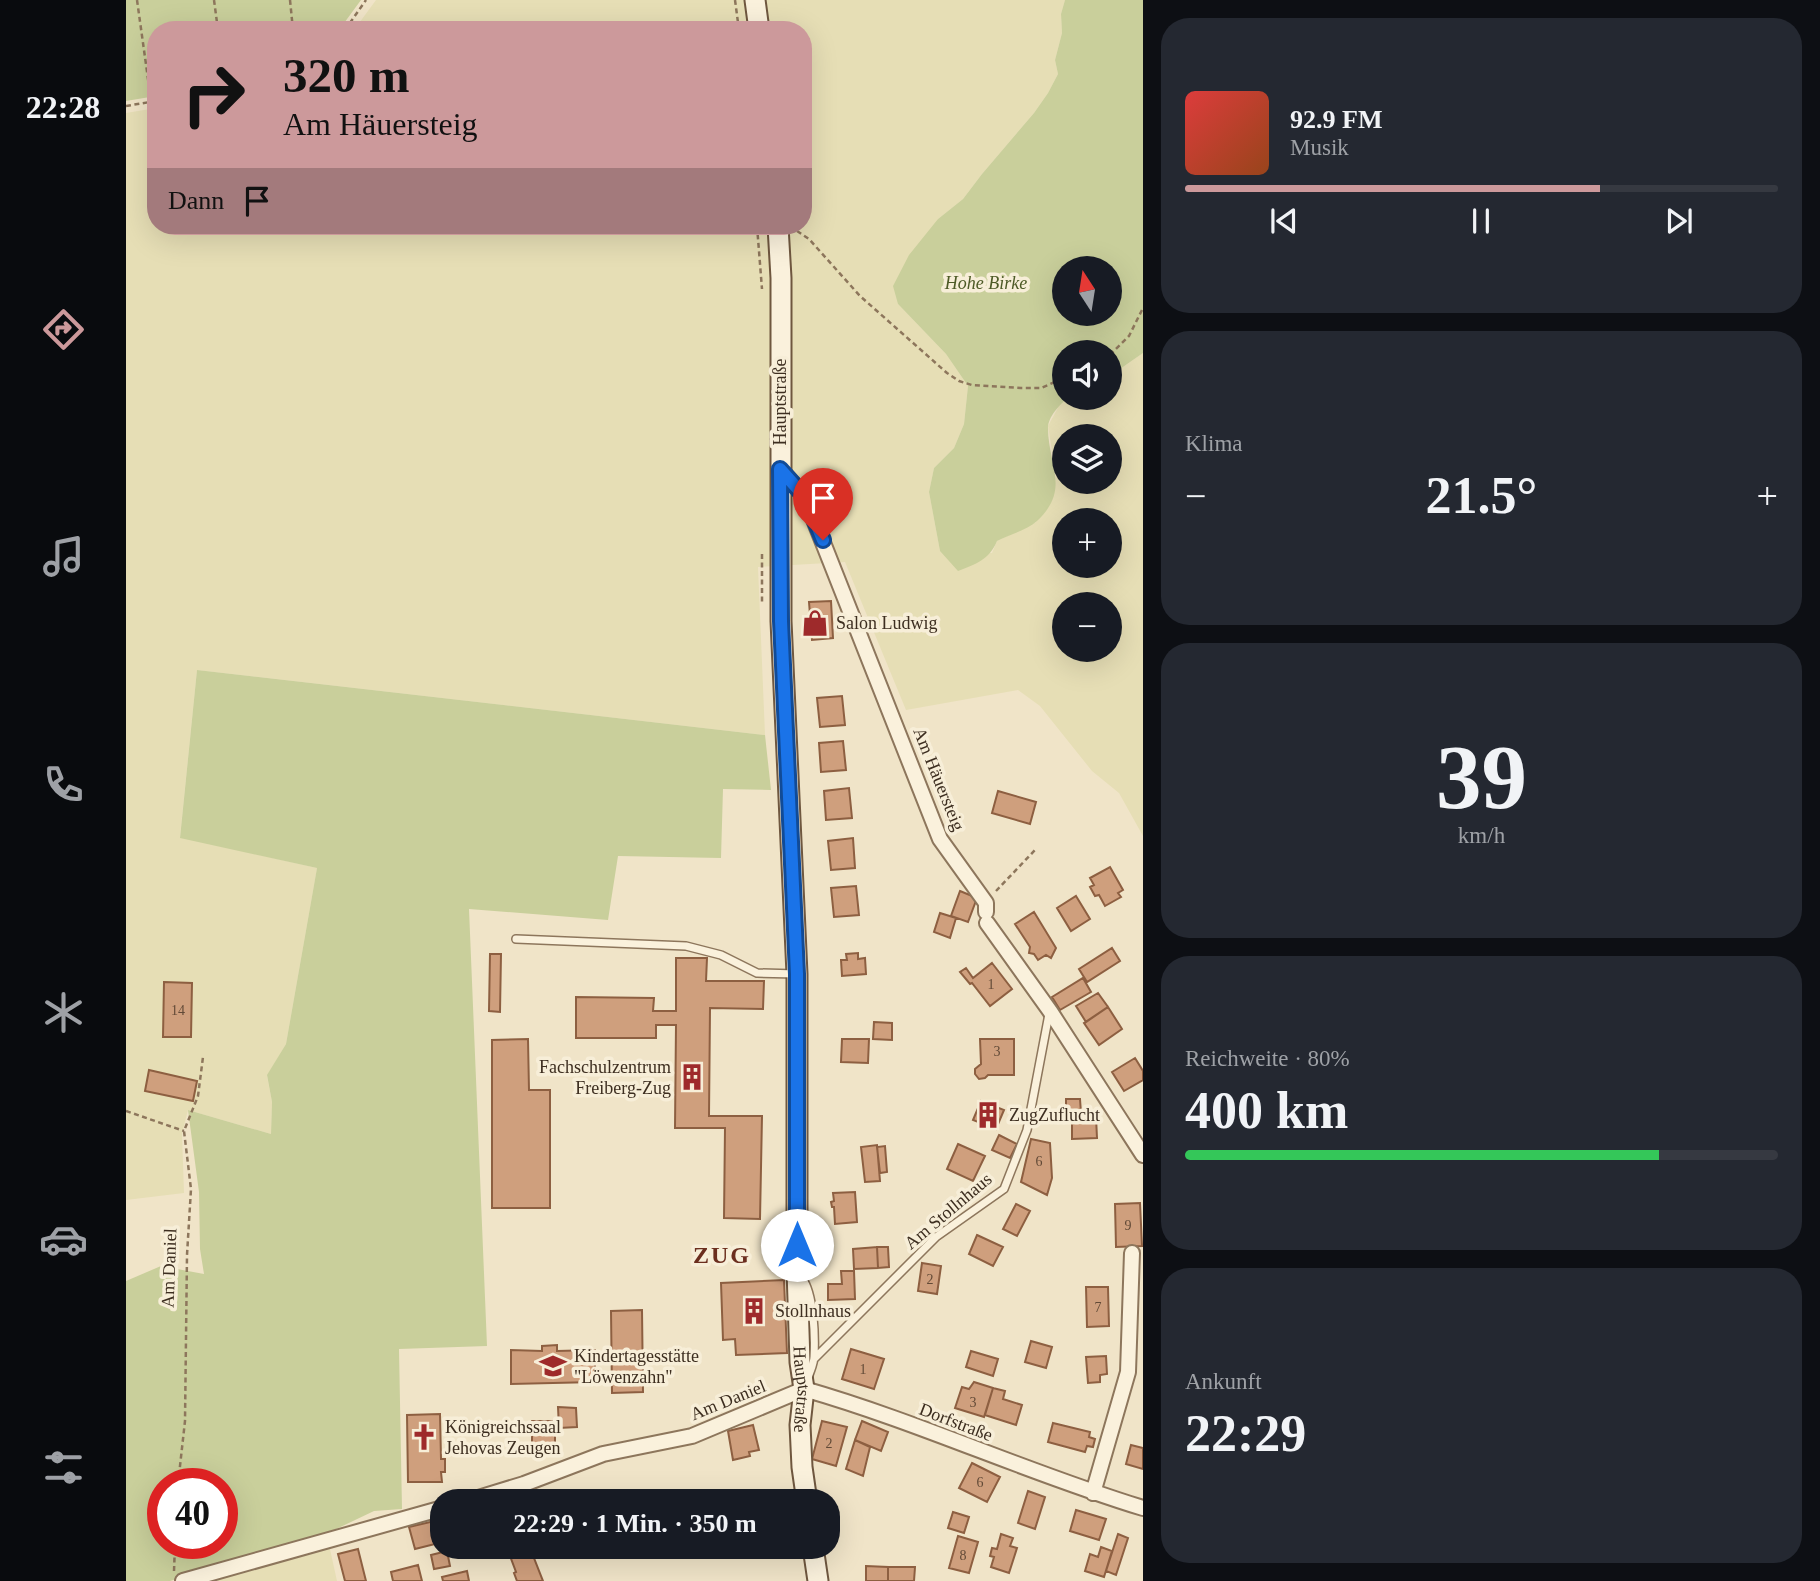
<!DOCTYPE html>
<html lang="de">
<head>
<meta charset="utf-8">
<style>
	:root { --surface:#171b24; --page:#242831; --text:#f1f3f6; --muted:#9ea1a6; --line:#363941; --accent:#cc999b }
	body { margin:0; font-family:Georgia,serif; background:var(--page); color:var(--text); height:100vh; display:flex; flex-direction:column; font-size:26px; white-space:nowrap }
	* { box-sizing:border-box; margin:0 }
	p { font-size:23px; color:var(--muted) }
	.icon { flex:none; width:38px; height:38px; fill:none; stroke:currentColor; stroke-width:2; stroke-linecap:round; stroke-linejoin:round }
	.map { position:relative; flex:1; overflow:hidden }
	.sheet { display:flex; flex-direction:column; gap:18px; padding:18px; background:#0d0f14; width:677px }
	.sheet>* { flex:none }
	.banner { position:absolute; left:21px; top:21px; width:665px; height:214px; border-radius:28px; box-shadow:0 7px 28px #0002; background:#cc999b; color:#111; overflow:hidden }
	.needle { width:46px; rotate:348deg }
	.controls { position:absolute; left:926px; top:256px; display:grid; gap:14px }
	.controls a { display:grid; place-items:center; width:70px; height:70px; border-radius:50%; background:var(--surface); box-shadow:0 7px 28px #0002; font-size:35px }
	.speed { position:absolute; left:21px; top:1468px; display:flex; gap:14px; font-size:35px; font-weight:700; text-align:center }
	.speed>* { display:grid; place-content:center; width:91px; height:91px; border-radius:50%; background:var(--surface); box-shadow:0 7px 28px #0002; line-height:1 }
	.speed .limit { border:10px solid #d22; background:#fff; color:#111 }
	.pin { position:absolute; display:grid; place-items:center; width:60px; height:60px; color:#fff; margin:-72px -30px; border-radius:50% 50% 50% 0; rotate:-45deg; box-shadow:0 0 7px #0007 }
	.pin .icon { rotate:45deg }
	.me { position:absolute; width:77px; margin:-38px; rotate:0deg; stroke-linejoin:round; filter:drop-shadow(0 0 5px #0008) }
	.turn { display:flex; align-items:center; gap:24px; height:147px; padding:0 21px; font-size:32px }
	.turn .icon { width:91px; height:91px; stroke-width:2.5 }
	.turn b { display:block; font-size:49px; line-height:60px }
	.then { display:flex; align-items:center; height:66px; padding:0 21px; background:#0003; gap:14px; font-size:26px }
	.big { font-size:52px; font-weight:600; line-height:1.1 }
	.sheet .card { flex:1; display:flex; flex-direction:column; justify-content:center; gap:10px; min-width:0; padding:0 24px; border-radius:28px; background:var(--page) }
	.sheet .dial { align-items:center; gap:0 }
	.dial b { font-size:91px; line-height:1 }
	.song { display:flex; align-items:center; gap:21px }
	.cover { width:84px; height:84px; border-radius:10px; background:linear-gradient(135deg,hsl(0 70% 55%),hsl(20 70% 35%)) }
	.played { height:7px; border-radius:4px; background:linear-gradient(90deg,var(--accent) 70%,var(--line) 70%) }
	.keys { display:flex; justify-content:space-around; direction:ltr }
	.heat { display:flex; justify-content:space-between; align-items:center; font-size:38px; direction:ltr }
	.charge { height:10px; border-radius:5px; background:linear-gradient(90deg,#34c759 80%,var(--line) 0) }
	.trip { position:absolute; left:304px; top:1489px; width:410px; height:70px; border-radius:28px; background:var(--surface); box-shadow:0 7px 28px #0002; font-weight:600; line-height:70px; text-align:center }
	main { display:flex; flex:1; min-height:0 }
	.tab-bar { display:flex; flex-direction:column; width:126px; justify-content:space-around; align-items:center; background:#090b0e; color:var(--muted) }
	.tab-bar .icon { width:49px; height:49px }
	.tab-bar .selected { color:var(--accent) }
	.tab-bar b { font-size:32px; color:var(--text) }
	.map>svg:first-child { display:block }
</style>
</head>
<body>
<main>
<nav class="tab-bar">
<b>22:28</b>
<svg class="icon selected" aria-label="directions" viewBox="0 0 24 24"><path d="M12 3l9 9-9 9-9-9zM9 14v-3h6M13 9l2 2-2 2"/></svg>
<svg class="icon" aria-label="music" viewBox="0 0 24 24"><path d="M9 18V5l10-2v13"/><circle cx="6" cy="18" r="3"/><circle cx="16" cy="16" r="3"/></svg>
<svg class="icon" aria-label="phone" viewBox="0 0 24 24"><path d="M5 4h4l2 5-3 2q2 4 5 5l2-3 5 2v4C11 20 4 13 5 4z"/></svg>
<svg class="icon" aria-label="climate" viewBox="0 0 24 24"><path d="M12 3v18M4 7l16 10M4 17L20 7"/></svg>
<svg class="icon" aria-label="car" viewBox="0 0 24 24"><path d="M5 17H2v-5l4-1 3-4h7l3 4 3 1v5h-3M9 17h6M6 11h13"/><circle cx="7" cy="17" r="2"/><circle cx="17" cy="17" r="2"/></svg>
<svg class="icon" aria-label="filters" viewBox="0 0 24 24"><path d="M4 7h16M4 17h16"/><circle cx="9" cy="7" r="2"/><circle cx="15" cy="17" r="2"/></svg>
</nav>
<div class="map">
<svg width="1017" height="1581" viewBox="0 0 1017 1581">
	<rect width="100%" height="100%" fill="#f0e4c8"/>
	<path fill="#e6deb5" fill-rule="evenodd" d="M250 0H939L935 14 936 33 929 60 932 74 922 93 908 113 856 174 837 199 812 219 772 304 820 354 842 386 838 424 828 448 808 468 803 492 814 551 866 553 871 541 910 522 930 476 922 426 934 404 943 397H984V376L1017 353V836L993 793 966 771 914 706 892 690 780 710 719 562 632 567 639 735 71 670 54 837 191 868 160 1044 141 1076 146 1102 145 1134 62 1110 56 1134 58 1193 0 1200V113L30 108V226H677V30H228ZM938 436H984V481H938ZM938 520H984V565H938ZM938 604H984V649H938Z
		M202 1540 211 1581H57Z"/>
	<path fill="#c9cf9b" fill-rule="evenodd" d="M0 0H235L213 30H30V96L0 101Z
		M939 0H1017V353L984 376V352H938V397H943C934 404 922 417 922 428 922 465 945 489 911 521 901 530 883 535 871 541 863 560 850 564 832 571L814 551 803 492 808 468 828 448 838 424 842 386 820 354 772 304 767 286 783 255 812 219 837 199 856 174 908 113 922 93 932 74 929 60 936 33 935 14ZM938 268H984V313H938Z
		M71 670 639 735 645 790 597 789 595 858 492 856 482 920 343 909 361 1346 273 1349 276 1509 248 1511 206 1531 44 1581H0V1281L35 1266 78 1274 74 1249 73 1192 62 1110 145 1134 146 1102 141 1075 160 1044 191 868 54 838ZM37 1484H96V1544H37Z"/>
	<path fill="#cf9f7d" stroke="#8d5f41" stroke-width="2" d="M705 601 707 638 686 640 683 602Z
		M716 696 719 725 694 727 691 698Z
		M717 741 720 770 695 772 693 743Z
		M723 788 726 818 700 820 698 791Z
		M872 791 910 802 904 824 866 813Z
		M727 838 729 868 705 870 702 841Z
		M984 867 997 890 992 893 995 897 979 906 973 895 969 896 964 887 968 885 964 878Z
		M730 886 733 915 708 917 705 888Z
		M834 891 851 898 842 922 825 916Z
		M950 896 964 919 945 931 931 908Z
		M908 912 930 948 925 958 920 955 912 960 908 954 903 953 904 947 889 924Z
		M814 913 830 918 824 938 808 932Z
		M986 948 994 961 961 982 953 969Z
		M732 953V959L739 958 740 974 716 976 715 960H721L720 954Z
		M364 954H375L374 1012 363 1011Z
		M550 958H581L580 981H638L637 1009 584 1008 583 1116H636L634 1219 598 1218 599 1128H549L550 1025H530V1038H450V997L528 998 527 1011H550Z
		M866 963 886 989 864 1006 846 983 844 984 834 972 840 968 847 978Z
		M957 978 965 992 934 1010 926 997Z
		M38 982 66 983 65 1037H37Z
		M972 993 982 1007 960 1022 950 1006Z
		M982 1007 996 1029 973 1045 958 1023Z
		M748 1022 766 1023V1040L747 1039Z
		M402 1039 403 1090H424V1208H366V1040Z
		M716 1039H743L742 1063 715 1062Z
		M854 1039H888V1075H862L859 1078 853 1079 849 1074V1069L855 1064Z
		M1009 1058 1017 1071V1080L998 1091 986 1072Z
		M23 1070 71 1081 67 1101 19 1091Z
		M940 1099H954L955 1113 940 1112Z
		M855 1101 878 1110 870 1129 847 1120Z
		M970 1117 971 1138 946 1139V1118Z
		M873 1135 891 1144 884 1158 866 1150Z
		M905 1139 924 1143 926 1178 921 1195 895 1182Z
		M832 1144 859 1156 847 1181 821 1169Z
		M751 1145 754 1181 739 1182 735 1147Z
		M759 1146 761 1172 754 1173 751 1147Z
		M729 1192 731 1222 709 1224 708 1207H706L705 1202 708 1201 707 1193Z
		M1014 1203 1016 1246 990 1247 989 1204Z
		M890 1204 904 1211 891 1236 877 1229Z
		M851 1235 877 1247 867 1266 843 1254Z
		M751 1247 752 1268 728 1269 727 1249Z
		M751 1247H762L763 1267 752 1268Z
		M796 1263 815 1266 811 1294 792 1291Z
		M715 1271H728L729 1299 702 1300V1284H716Z
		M658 1280 661 1353 610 1355 609 1339 597 1340 595 1283Z
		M960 1287H982L983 1326 961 1327Z
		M516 1310 517 1392 486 1393 485 1311Z
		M905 1341 926 1347 920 1368 899 1362Z
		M431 1345V1351L469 1350V1382L385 1384V1350L416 1351V1346Z
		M725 1349 758 1359 748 1389 716 1379Z
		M845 1351 872 1359 867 1376 840 1367Z
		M980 1356 981 1374 974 1375V1382L962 1383 960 1357Z
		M848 1382 867 1388 858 1417 829 1408 836 1387 843 1389Z
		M867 1388 879 1391 877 1399 896 1405 890 1425 859 1415Z
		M432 1407 450 1408 451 1427 433 1428Z
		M314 1414 315 1459H319V1472H315L316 1482H282L281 1415Z
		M406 1421H429V1443L406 1444Z
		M696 1421 721 1427 710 1466 686 1459Z
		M736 1421 762 1432 755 1451 729 1440Z
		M927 1423 964 1432 963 1437 969 1439 967 1447 961 1446 959 1452 922 1442Z
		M627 1425 633 1450 623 1452 624 1456 607 1460 602 1431Z
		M729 1440 744 1447 737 1476 720 1469Z
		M1005 1445 1017 1448V1469L1000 1464Z
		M846 1463 874 1477 861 1502 833 1488Z
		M902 1491 919 1497 909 1529 892 1523Z
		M604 1492 626 1493 625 1502H603Z
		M950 1510 980 1519 973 1540 944 1531Z
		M827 1512 843 1517 838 1533 822 1528Z
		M317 1519V1542L289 1549 283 1527Z
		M875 1534 887 1538 884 1546 891 1548 883 1573 865 1567 868 1557 864 1556 866 1548 871 1549Z
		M992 1534 1002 1538 990 1575 980 1571Z
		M832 1536 852 1542 843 1573 823 1568Z
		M368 1547H437L408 1558 417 1581H391L388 1573 390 1572 381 1548 370 1552Z
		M975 1547 986 1551 978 1577 959 1571 964 1554 972 1557Z
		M232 1549 240 1581H219L212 1554Z
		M321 1551 324 1566 308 1569 305 1555Z
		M292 1565 296 1581H267L265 1572Z
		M740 1566 762 1567V1581H740Z
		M762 1567H789L788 1581H762Z
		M341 1571 343 1581H317L316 1577Z"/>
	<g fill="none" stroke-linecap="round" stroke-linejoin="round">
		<defs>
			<path id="lane" d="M390 939 560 946 595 955 631 973 671 974
				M676 1278C688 1294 689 1336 688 1356 688 1364 684 1371 682 1378
				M688 1359 810 1237 878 1189 901 1130 923 1014"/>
			<path id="street" d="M654 469 679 497 814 839 860 903V912
				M861 923 924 1011 1017 1155
				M967 1493 1002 1372 1006 1253
				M339 1502 398 1484 477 1454 566 1436 678 1389C793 1422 902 1473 1017 1508
				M57 1581 317 1508"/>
			<g id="secondary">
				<path d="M629 0 633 30"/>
				<path id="s1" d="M652 226 655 278V621L671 974V1270L674 1362 678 1389 674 1425 676 1467 681 1502"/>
				<path d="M687 1547 692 1581"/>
			</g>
		</defs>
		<use href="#lane" stroke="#8d765c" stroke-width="10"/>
		<use href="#street" stroke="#8d765c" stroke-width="18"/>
		<use href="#secondary" stroke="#6f573f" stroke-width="23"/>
		<path stroke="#8d765c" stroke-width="2.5" stroke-dasharray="5 3.5" stroke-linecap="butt" d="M11 0 23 86
			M88 0 92 30
			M164 0 167 30
			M609 0 613 30
			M219 30 240 0
			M0 106 30 101
			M631 226 636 289
			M671 231 683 239 734 296 821 373 833 381 846 385 895 388H915L938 378
			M984 355 1003 336 1017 308
			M636 554V604
			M870 891 909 850
			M0 1111 58 1131
			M52 1484 59 1421 61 1255 65 1189 58 1131 72 1096 77 1057
			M48 1571 49 1544"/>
		<use href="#lane" stroke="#faf1dc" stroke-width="7"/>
		<use href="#street" stroke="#faf1dc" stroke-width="14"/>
		<use href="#secondary" stroke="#faf1dc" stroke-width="19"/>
	</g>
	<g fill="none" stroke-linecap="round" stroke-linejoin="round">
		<defs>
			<path id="route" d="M671 1245V974L655 621 654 469 679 497 697 540"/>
		</defs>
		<use href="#route" stroke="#114b97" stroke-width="18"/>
		<use href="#route" stroke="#1a73e8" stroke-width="12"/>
	</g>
	<defs>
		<symbol id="shop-bare" viewBox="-9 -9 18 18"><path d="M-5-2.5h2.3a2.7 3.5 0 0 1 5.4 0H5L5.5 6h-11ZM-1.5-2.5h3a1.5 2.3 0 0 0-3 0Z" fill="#9e2a2b" stroke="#f7eed8" stroke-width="2.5" paint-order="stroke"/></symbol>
		<symbol id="building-bare" viewBox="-9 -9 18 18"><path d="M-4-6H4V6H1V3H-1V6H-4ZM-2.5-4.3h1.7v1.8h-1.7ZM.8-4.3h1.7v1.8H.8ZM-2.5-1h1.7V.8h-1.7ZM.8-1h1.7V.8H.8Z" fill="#9e2a2b" stroke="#f7eed8" stroke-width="2.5" paint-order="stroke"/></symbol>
		<symbol id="school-bare" viewBox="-9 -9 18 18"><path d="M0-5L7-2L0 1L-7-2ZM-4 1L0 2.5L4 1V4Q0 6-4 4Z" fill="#9e2a2b" stroke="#f7eed8" stroke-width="2.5" paint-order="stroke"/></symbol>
		<symbol id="church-bare" viewBox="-9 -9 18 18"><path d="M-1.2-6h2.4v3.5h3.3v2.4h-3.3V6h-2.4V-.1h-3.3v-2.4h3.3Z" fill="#9e2a2b" stroke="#f7eed8" stroke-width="2.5" paint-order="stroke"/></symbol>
	</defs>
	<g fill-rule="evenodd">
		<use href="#shop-bare" x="670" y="604" width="38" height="38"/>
		<use href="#building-bare" x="547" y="1058" width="38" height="38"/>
		<use href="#building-bare" x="843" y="1096" width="38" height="38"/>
		<use href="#building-bare" x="609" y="1292" width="38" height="38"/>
		<use href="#school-bare" x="408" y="1347" width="38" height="38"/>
		<use href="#church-bare" x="279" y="1418" width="38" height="38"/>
	</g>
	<g text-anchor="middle" stroke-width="7" stroke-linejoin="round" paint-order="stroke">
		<g font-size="14" fill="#624a37">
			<text x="865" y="989">1</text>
			<text x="52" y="1015">14</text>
			<text x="871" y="1056">3</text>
			<text x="913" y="1166">6</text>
			<text x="1002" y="1230">9</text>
			<text x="804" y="1284">2</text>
			<text x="972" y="1312">7</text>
			<text x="737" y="1374">1</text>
			<text x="847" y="1407">3</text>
			<text x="703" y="1448">2</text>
			<text x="854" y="1487">6</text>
			<text x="837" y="1560">8</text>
		</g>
		<g font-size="18" font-style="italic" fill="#4d5a26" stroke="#f7eed8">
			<text x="860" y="289">Hohe Birke</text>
		</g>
		<g font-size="18" fill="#3d2e20" stroke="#f7eed8">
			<text transform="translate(654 402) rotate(-90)" y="6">Hauptstraße</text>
			<text transform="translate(813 779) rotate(68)" y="6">Am Häuersteig</text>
			<text transform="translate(822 1211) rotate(-40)" y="6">Am Stollnhaus</text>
			<text transform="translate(43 1268) rotate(-88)" y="6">Am Daniel</text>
			<text dy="6" stroke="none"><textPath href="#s1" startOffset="1164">Hauptstraße</textPath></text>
			<text transform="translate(602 1400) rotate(-22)" y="6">Am Daniel</text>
			<text transform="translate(830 1422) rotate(21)" y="6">Dorfstraße</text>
		</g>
		<g font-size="18" fill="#3d2e20" stroke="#f7eed8" text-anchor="start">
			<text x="710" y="629">Salon Ludwig</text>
			<text x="545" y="1073" text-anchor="end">Fachschulzentrum<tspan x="545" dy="21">Freiberg-Zug</tspan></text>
			<text x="883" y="1121">ZugZuflucht</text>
			<text x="649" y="1317">Stollnhaus</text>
			<text x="448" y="1362">Kindertagesstätte<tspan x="448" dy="21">"Löwenzahn"</tspan></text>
			<text x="319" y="1433">Königreichssaal<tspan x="319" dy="21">Jehovas Zeugen</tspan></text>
		</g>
		<g font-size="24" font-weight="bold" letter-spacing="2" fill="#6b2e1e" stroke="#f7eed8">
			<text x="596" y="1263">ZUG</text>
		</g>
	</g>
</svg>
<div class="controls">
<a><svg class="needle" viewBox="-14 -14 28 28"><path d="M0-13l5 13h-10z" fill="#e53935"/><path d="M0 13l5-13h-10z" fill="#9ea1a6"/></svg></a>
<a><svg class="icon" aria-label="sound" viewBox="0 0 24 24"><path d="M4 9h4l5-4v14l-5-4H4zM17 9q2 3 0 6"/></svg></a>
<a><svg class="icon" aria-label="layers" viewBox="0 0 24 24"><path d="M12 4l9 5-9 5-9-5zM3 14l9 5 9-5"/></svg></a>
<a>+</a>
<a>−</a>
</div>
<div class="speed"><div class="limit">40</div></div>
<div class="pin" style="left:697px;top:540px;background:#d93025"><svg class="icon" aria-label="arrive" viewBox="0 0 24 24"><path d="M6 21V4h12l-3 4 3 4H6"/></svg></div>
<svg class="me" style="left:671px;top:1245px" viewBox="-20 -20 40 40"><circle r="19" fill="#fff"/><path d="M0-13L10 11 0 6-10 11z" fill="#1a73e8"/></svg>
<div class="trip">22:29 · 1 Min. · 350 m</div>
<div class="banner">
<div class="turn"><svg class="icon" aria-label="right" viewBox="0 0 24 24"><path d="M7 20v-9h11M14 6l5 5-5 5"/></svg><div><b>320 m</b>Am Häuersteig</div></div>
<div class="then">Dann<svg class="icon" aria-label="arrive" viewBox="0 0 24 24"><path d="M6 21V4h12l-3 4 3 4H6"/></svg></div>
</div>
</div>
<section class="sheet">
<div class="card">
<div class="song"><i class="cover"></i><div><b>92.9 FM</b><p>Musik</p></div></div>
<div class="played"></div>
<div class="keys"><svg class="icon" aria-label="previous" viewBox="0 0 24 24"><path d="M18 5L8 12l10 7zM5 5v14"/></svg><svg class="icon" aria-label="pause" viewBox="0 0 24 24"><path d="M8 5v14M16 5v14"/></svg><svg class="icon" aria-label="next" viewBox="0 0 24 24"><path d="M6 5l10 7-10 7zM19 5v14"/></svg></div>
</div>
<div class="card"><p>Klima</p>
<div class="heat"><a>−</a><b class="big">21.5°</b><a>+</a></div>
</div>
<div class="card dial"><b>39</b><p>km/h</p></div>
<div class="card"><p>Reichweite · 80%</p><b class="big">400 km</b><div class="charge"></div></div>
<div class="card"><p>Ankunft</p><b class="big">22:29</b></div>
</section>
</main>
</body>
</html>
